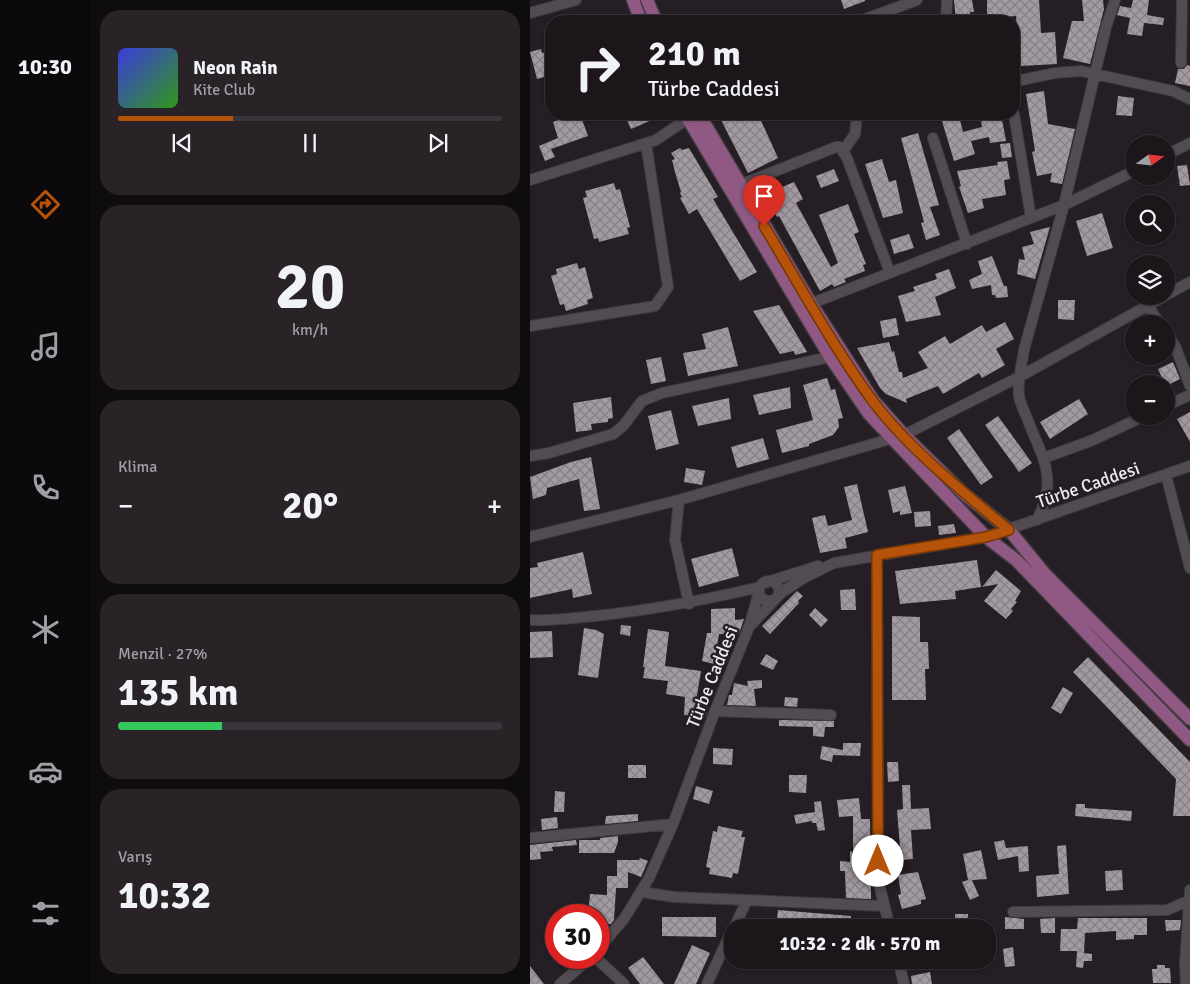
<!DOCTYPE html>
<html lang="tr">
<head>
<meta charset="utf-8">
<style>
	:root { --surface:#1c161b; --page:#292328; --text:#f1f3f6; --muted:#a09fa3; --line:#3a353a; --accent:#b45309 }
	body { margin:0; font-family:Signika,sans-serif; background:var(--page); color:var(--text); height:100vh; display:flex; flex-direction:column; font-size:19px; white-space:nowrap }
	* { box-sizing:border-box; margin:0 }
	p { font-size:16px; color:var(--muted) }
	.icon { flex:none; width:28px; height:28px; fill:none; stroke:currentColor; stroke-width:2; stroke-linecap:round; stroke-linejoin:round }
	.map { position:relative; flex:1; overflow:hidden }
	.side { display:flex; flex-direction:column; gap:10px; padding:10px; background:#0f0c0f; width:440px }
	.side>* { flex:none }
	.banner { position:absolute; left:15px; top:15px; width:475px; height:105px; border-radius:20px; box-shadow:0 1px 4px #0004,0 0 0 1px var(--line); background:#1c161b; color:var(--text); overflow:hidden }
	.needle { width:32px; rotate:75deg }
	.buttons { position:absolute; left:595px; top:135px; display:grid; gap:10px }
	.buttons a { display:grid; place-items:center; width:50px; height:50px; border-radius:50%; background:var(--surface); box-shadow:0 1px 4px #0004,0 0 0 1px var(--line); font-size:25px }
	.speed { position:absolute; left:15px; top:904px; display:flex; gap:10px; font-size:25px; font-weight:700; text-align:center }
	.speed>* { display:grid; place-content:center; width:65px; height:65px; border-radius:50%; background:var(--surface); box-shadow:0 1px 4px #0004,0 0 0 1px var(--line); line-height:1 }
	.speed .limit { border:8px solid #d22; background:#fff; color:#111 }
	.pin { position:absolute; display:grid; place-items:center; width:42px; height:42px; color:#fff; margin:-51px -21px; border-radius:50% 50% 50% 0; rotate:-45deg; box-shadow:0 0 5px #0007 }
	.pin .icon { rotate:45deg }
	.me { position:absolute; width:55px; margin:-28px; rotate:0deg; stroke-linejoin:round; filter:drop-shadow(0 0 4px #0008) }
	.turn { display:flex; align-items:center; gap:18px; height:105px; padding:0 20px; font-size:22px }
	.turn .icon { width:65px; height:65px; stroke-width:2.5 }
	.turn b { display:block; font-size:35px; line-height:42px }
	.big { font-size:38px; font-weight:800; line-height:1.1 }
	.side .card { flex:1; display:flex; flex-direction:column; justify-content:center; gap:8px; min-width:0; padding:0 18px; border-radius:20px; background:var(--page) }
	.side .dial { align-items:center; gap:0 }
	.dial b { font-size:65px; line-height:1 }
	.song { display:flex; align-items:center; gap:15px }
	.cover { width:60px; height:60px; border-radius:8px; background:linear-gradient(135deg,hsl(240 70% 55%),hsl(110 70% 35%)) }
	.played { height:5px; border-radius:2px; background:linear-gradient(90deg,var(--accent) 30%,var(--line) 30%) }
	.keys { display:flex; justify-content:space-around; direction:ltr }
	.heat { display:flex; justify-content:space-between; align-items:center; font-size:28px; direction:ltr }
	.charge { height:8px; border-radius:4px; background:linear-gradient(90deg,#34c759 27%,var(--line) 0) }
	.trip { position:absolute; left:194px; top:919px; width:272px; height:50px; border-radius:20px; background:var(--surface); box-shadow:0 1px 4px #0004,0 0 0 1px var(--line); font-weight:800; line-height:50px; text-align:center }
	main { display:flex; flex:1; min-height:0 }
	.menu { display:flex; flex-direction:column; width:90px; justify-content:space-around; align-items:center; background:#0b090b; color:var(--muted) }
	.menu .icon { width:35px; height:35px }
	.menu .selected { color:var(--accent) }
	.menu b { font-size:22px; color:var(--text) }
	.map>svg:first-child { display:block }
</style>
</head>
<body>
<main>
<nav class="menu">
<b>10:30</b>
<svg class="icon selected" aria-label="directions" viewBox="0 0 24 24"><path d="M12 3l9 9-9 9-9-9zM9 14v-3h6M13 9l2 2-2 2"/></svg>
<svg class="icon" aria-label="music" viewBox="0 0 24 24"><path d="M9 18V5l10-2v13"/><circle cx="6" cy="18" r="3"/><circle cx="16" cy="16" r="3"/></svg>
<svg class="icon" aria-label="phone" viewBox="0 0 24 24"><path d="M5 4h4l2 5-3 2q2 4 5 5l2-3 5 2v4C11 20 4 13 5 4z"/></svg>
<svg class="icon" aria-label="climate" viewBox="0 0 24 24"><path d="M12 3v18M4 7l16 10M4 17L20 7"/></svg>
<svg class="icon" aria-label="car" viewBox="0 0 24 24"><path d="M5 17H2v-5l4-1 3-4h7l3 4 3 1v5h-3M9 17h6M6 11h13"/><circle cx="7" cy="17" r="2"/><circle cx="17" cy="17" r="2"/></svg>
<svg class="icon" aria-label="filters" viewBox="0 0 24 24"><path d="M4 7h16M4 17h16"/><circle cx="9" cy="7" r="2"/><circle cx="15" cy="17" r="2"/></svg>
</nav>
<section class="side">
<div class="card">
<div class="song"><i class="cover"></i><div><b>Neon Rain</b><p>Kite Club</p></div></div>
<div class="played"></div>
<div class="keys"><svg class="icon" aria-label="previous" viewBox="0 0 24 24"><path d="M18 5L8 12l10 7zM5 5v14"/></svg><svg class="icon" aria-label="pause" viewBox="0 0 24 24"><path d="M8 5v14M16 5v14"/></svg><svg class="icon" aria-label="next" viewBox="0 0 24 24"><path d="M6 5l10 7-10 7zM19 5v14"/></svg></div>
</div>
<div class="card dial"><b>20</b><p>km/h</p></div>
<div class="card"><p>Klima</p>
<div class="heat"><a>−</a><b class="big">20°</b><a>+</a></div>
</div>
<div class="card"><p>Menzil · 27%</p><b class="big">135 km</b><div class="charge"></div></div>
<div class="card"><p>Varış</p><b class="big">10:32</b></div>
</section>
<div class="map">
<svg width="660" height="984" viewBox="0 0 660 984">
	<defs>
		<pattern id="building-cross-hatch" width="8" height="8" patternUnits="userSpaceOnUse" patternTransform="scale(1.25)"><rect width="8" height="8" fill="#a299a1"/><path d="M0 0l8 8M0 8l8-8" fill="none" stroke="#878086"/></pattern>
	</defs>
	<rect width="100%" height="100%" fill="#251e24"/>
	<path fill="url(#building-cross-hatch)" d="M311 0H335V1L314 9Z
		M424 0H442L444 12H440V21H426Z
		M457 0H509L511 33 525 32 527 64 490 66 486 16 457 18Z
		M552 0H573L574 9 560 64 533 58 542 21H554Z
		M603 0H619L617 15 634 18 633 25 614 23 612 36 597 34 600 18 587 15 590 6 601 8Z
		M11 49 12 53 16 52 21 75 7 79 0 52Z
		M657 65 660 66V86L645 83 648 69H654Z
		M514 91 518 124 545 129 532 184 520 182 522 173 507 176 502 152 505 151 496 94Z
		M588 96 604 98 602 116 586 115Z
		M47 114H50L58 136 21 149 25 157 15 161 9 146 28 138 23 122Z
		M101 114H136L101 129 95 116Z
		M199 114H228L248 158 218 173 190 118Z
		M450 114H471L476 141 460 143 459 137 441 141 445 154 424 161 412 121 429 116 433 132 452 127Z
		M388 133 409 205 400 207 410 235 396 240 391 223 394 222 371 138Z
		M480 143 482 157 472 158 470 144Z
		M150 148 152 150 159 148 188 197 183 199 227 272 210 281 167 209 159 214 150 198 152 197 150 193 151 192 145 172 142 160 145 159 141 153Z
		M352 159 359 182 366 180 373 213 353 218 335 164Z
		M477 161 480 179 474 180 476 195 452 199 454 208 438 213 429 187 431 186 427 171 468 165 467 162Z
		M657 165 660 185 650 186 647 166Z
		M304 169 309 181 291 188 286 176Z
		M264 182 273 199 266 203 301 267 308 263 289 215 318 204 329 232 324 234 336 264 333 265 335 271 314 279 316 282 304 287 302 284 290 291 249 216 247 217 243 209 240 211 236 204 240 202 236 194Z
		M84 183 86 190 90 189 100 227 97 228 99 234 69 242 68 238 64 239 53 198 57 197 55 191Z
		M572 213 583 248 557 256 546 221Z
		M520 227 505 279 487 274 489 259 495 260 492 247 504 244 500 232Z
		M379 234 384 248 364 254 360 240Z
		M462 256 474 286H477L478 297 466 298 465 295H462L461 285 442 289 439 280 452 274 448 261Z
		M47 263 49 269 55 267 63 298 57 300 58 304 36 311 34 304 30 305 21 276 27 274 26 269Z
		M419 269 426 288 405 297 411 315 376 322 368 296 385 291 383 287 407 279 405 274Z
		M528 300H545L544 320 528 319Z
		M249 305 277 352 265 355 264 351 250 354 223 311Z
		M366 318 369 335 353 338 350 321Z
		M475 322 484 339 466 349 475 365 452 378 449 373 413 394 408 386 376 399 377 403 356 394 350 388 327 348 359 342 362 352 364 351 369 372H372L373 378 398 368 388 352 415 336 420 344 452 325 456 332Z
		M198 327 208 366 158 376 153 353 176 349 172 334Z
		M131 357 136 381 121 384 116 360Z
		M643 362 650 379 636 386 628 369Z
		M297 378 301 390 305 389 313 418 308 419 309 427 303 435 279 444V446L252 453 246 430 283 420 273 385Z
		M260 387 261 408 229 415 223 395Z
		M81 397 83 418 78 419V422L61 424 62 430 46 432 43 403Z
		M199 398 201 419 168 426 162 406Z
		M549 399 558 414 520 439 510 422Z
		M141 410 149 444 126 450 118 416Z
		M660 412V442L647 419Z
		M468 416 502 463 489 472 455 425Z
		M429 429 463 477 451 485 417 438Z
		M233 438 239 459 207 468 201 447Z
		M61 457 70 509 54 511 49 479 17 488 16 495 3 499 0 477 41 462Z
		M156 468 175 471 172 485 154 482Z
		M327 484 338 532 315 538 317 548 290 553 282 518 295 515 298 526 322 520 314 487Z
		M375 486 382 513 370 515V511L363 513 358 490Z
		M400 511 401 526 385 527 384 512Z
		M424 524 426 533 409 535 408 526Z
		M202 548 209 576 169 587 161 559Z
		M53 552 62 594 43 598 42 589 0 598V568L8 567 7 563Z
		M447 560 451 587 425 591 426 599 370 604 365 571Z
		M466 570 491 591 485 601 487 602 481 609 483 611 476 619 454 601 468 584 452 587Z
		M325 589 326 610H311L310 590Z
		M267 591 273 596 268 601 269 603 240 634 232 626Z
		M205 608V620L214 619 209 634H189L184 664 172 661 177 633H181V609Z
		M285 608 298 620 291 627 279 615Z
		M362 616 390 617V642H398L399 669H395L396 700H362Z
		M91 625 101 626 100 636 90 634Z
		M54 628 66 630 74 634 68 678 48 675Z
		M118 629 139 632 135 666 171 671 166 701H178L176 716 154 715 155 697 136 694 138 681 113 678 115 667H113Z
		M22 631 23 657 0 658V632Z
		M236 654 248 661 243 670 230 664Z
		M558 657 660 762V816H643L646 779 543 672Z
		M232 680V688L224 689 226 706 197 705 199 695H202L204 683 218 686 217 681Z
		M533 687 543 693 531 714 521 708Z
		M255 697 268 698 267 707 254 706Z
		M249 720 304 721V727H295L294 737 283 736V727L249 726Z
		M313 743H331L330 756 303 755 302 762 290 759 292 746 313 750Z
		M183 748 203 749 202 765 183 764Z
		M357 762H368L369 781 358 782Z
		M98 765H116V778H98Z
		M259 775H277L276 793 259 792Z
		M372 785H380L381 809 399 808 401 829 381 830 383 859 371 860 367 810 373 809Z
		M166 786 183 791 179 804 163 799Z
		M25 791 35 792 34 812H24Z
		M329 798 331 819H340L341 899 316 898 315 871H310V861L320 862V851L323 852V816L309 817 307 800Z
		M291 801 295 830 288 831 286 823H282V821L266 824 264 815 285 812 284 802Z
		M546 804H555V808L602 811 601 821 545 816Z
		M108 814V821L75 824 76 816Z
		M27 817 28 828 12 830 11 819Z
		M188 826 213 831 211 837H215L208 874 203 873 202 878 179 874 180 868 176 867 183 831 187 832Z
		M88 836V842L84 853H49V840H70V838Z
		M46 840 47 845 22 847 23 851 10 852 11 859 0 860V845Z
		M474 840 476 848 498 846 499 871 489 872 488 856 468 860 464 842Z
		M536 845 539 894 507 897 506 876 529 874 527 846Z
		M451 850 457 879 442 880 449 896 440 900 432 882 438 880 433 854Z
		M110 858 118 861 111 877 98 872V888H86L84 920 81 924 69 923V915H58L60 894 77 895V876H87V860H109Z
		M592 870 593 890 576 891 575 871Z
		M388 872 396 899 391 900V904L372 909 368 895 371 894 368 875Z
		M248 910 321 916 320 928 246 927Z
		M425 914H438V928H425Z
		M132 917H186V937L132 936Z
		M475 917 494 919V929H475Z
		M525 918V933H511L510 919Z
		M548 918H617V935H604V939L586 940V931L555 933 554 953 562 954V961H554L553 968 546 967 547 951H530L531 929H547Z
		M635 920H651L650 930 636 931Z
		M162 945 180 953 166 984H144Z
		M483 947 485 966 475 967 473 949Z
		M113 957 134 984H110L98 968Z
		M627 965H635V968H640L641 983H623L622 969H627Z
		M0 966 14 984H0Z
		M400 972 402 984H382L381 976Z"/>
	<g fill="none" stroke-linecap="round" stroke-linejoin="round">
		<defs>
			<path id="minor" d="M0 13 46 0
				M330 21 387 0
				M416 21 417 0
				M651 63 652 0
				M484 85 487 81 525 73 551 71 643 91 660 99
				M484 114 501 218
				M403 138 437 244
				M314 150 325 134 327 114
				M636 155 660 143
				M0 180 126 140 163 115
				M210 185 306 147H310L317 158 360 273
				M636 295 660 282
				M275 306 534 205 604 171
				M618 306 630 324
				M0 326 125 306 138 287 116 143
				M636 332 646 348 660 386
				M636 406 660 395
				M0 456 19 453 83 434 93 426 112 401 132 393 300 357
				M514 458 563 440 614 416
				M636 475 660 568
				M149 500 145 540 159 604
				M507 520C529 477 512 458 497 418 494 411 490 403 489 396 487 381 492 364 494 350L534 205 576 27 585 0
				M0 537 149 500 374 435 489 377 635 296
				M347 555 348 880 360 928
				M229 591a10 10 0 1 1 20 0a10 10 0 1 1-20 0Z
				M234 583 288 566
				M0 620C22 621 43 618 65 616 121 610 175 600 230 587
				M220 624 229 591
				M185 711 301 715
				M0 838 143 824
				M112 892 144 897 354 906
				M483 912 637 910 660 900
				M204 928 217 900
				M69 948 94 919 119 878 143 824 185 711 219 627 251 593 272 579 304 563 456 537 660 466
				M66 958 94 984
				M368 960 374 984
				M30 984 60 958
				M177 984 202 930
				M656 984 655 963 660 890"/>
			<path id="major" d="M103 0 111 21
				M117 0 126 21
				M155 114 300 357 339 414 456 537 486 560 660 740
				M169 114 282 305 343 400 374 435 432 492 479 530 515 574 660 719"/>
		</defs>
		<use href="#minor" stroke="#3f3a3e" stroke-width="12"/>
		<use href="#major" stroke="#3f3a3e" stroke-width="15"/>
		<use href="#minor" stroke="#534b52" stroke-width="10"/>
		<use href="#major" stroke="#8f5983" stroke-width="12"/>
	</g>
	<g fill="none" stroke-linecap="round" stroke-linejoin="round">
		<defs>
			<path id="route" d="M234 226C269 284 302 345 342 400 377 447 434 493 479 530L456 537 347 555 348 861"/>
		</defs>
		<use href="#route" stroke="#753606" stroke-width="12"/>
		<use href="#route" stroke="#b45309" stroke-width="9"/>
	</g>
	<g text-anchor="middle" stroke-width="5" stroke-linejoin="round" paint-order="stroke">
		<g font-size="18" fill="#eee9ed" stroke="#251e24">
			<text transform="translate(558 485) rotate(-19)" y="6">Türbe Caddesi</text>
			<text transform="translate(182 677) rotate(-68)" y="6">Türbe Caddesi</text>
		</g>
	</g>
</svg>
<div class="buttons">
<a><svg class="needle" viewBox="-14 -14 28 28"><path d="M0-13l5 13h-10z" fill="#e53935"/><path d="M0 13l5-13h-10z" fill="#a09fa3"/></svg></a>
<a><svg class="icon" aria-label="search" viewBox="0 0 24 24"><circle cx="10" cy="10" r="6"/><path d="M15 15l6 6"/></svg></a>
<a><svg class="icon" aria-label="layers" viewBox="0 0 24 24"><path d="M12 4l9 5-9 5-9-5zM3 14l9 5 9-5"/></svg></a>
<a>+</a>
<a>−</a>
</div>
<div class="speed"><div class="limit">30</div></div>
<div class="pin" style="left:234px;top:226px;background:#d93025"><svg class="icon" aria-label="arrive" viewBox="0 0 24 24"><path d="M6 21V4h12l-3 4 3 4H6"/></svg></div>
<svg class="me" style="left:348px;top:861px" viewBox="-20 -20 40 40"><circle r="19" fill="#fff"/><path d="M0-13L10 11 0 6-10 11z" fill="#b45309"/></svg>
<div class="trip">10:32 · 2 dk · 570 m</div>
<div class="banner">
<div class="turn"><svg class="icon" aria-label="right" viewBox="0 0 24 24"><path d="M7 20v-9h11M14 6l5 5-5 5"/></svg><div><b>210 m</b>Türbe Caddesi</div></div>
</div>
</div>
</main>
</body>
</html>
